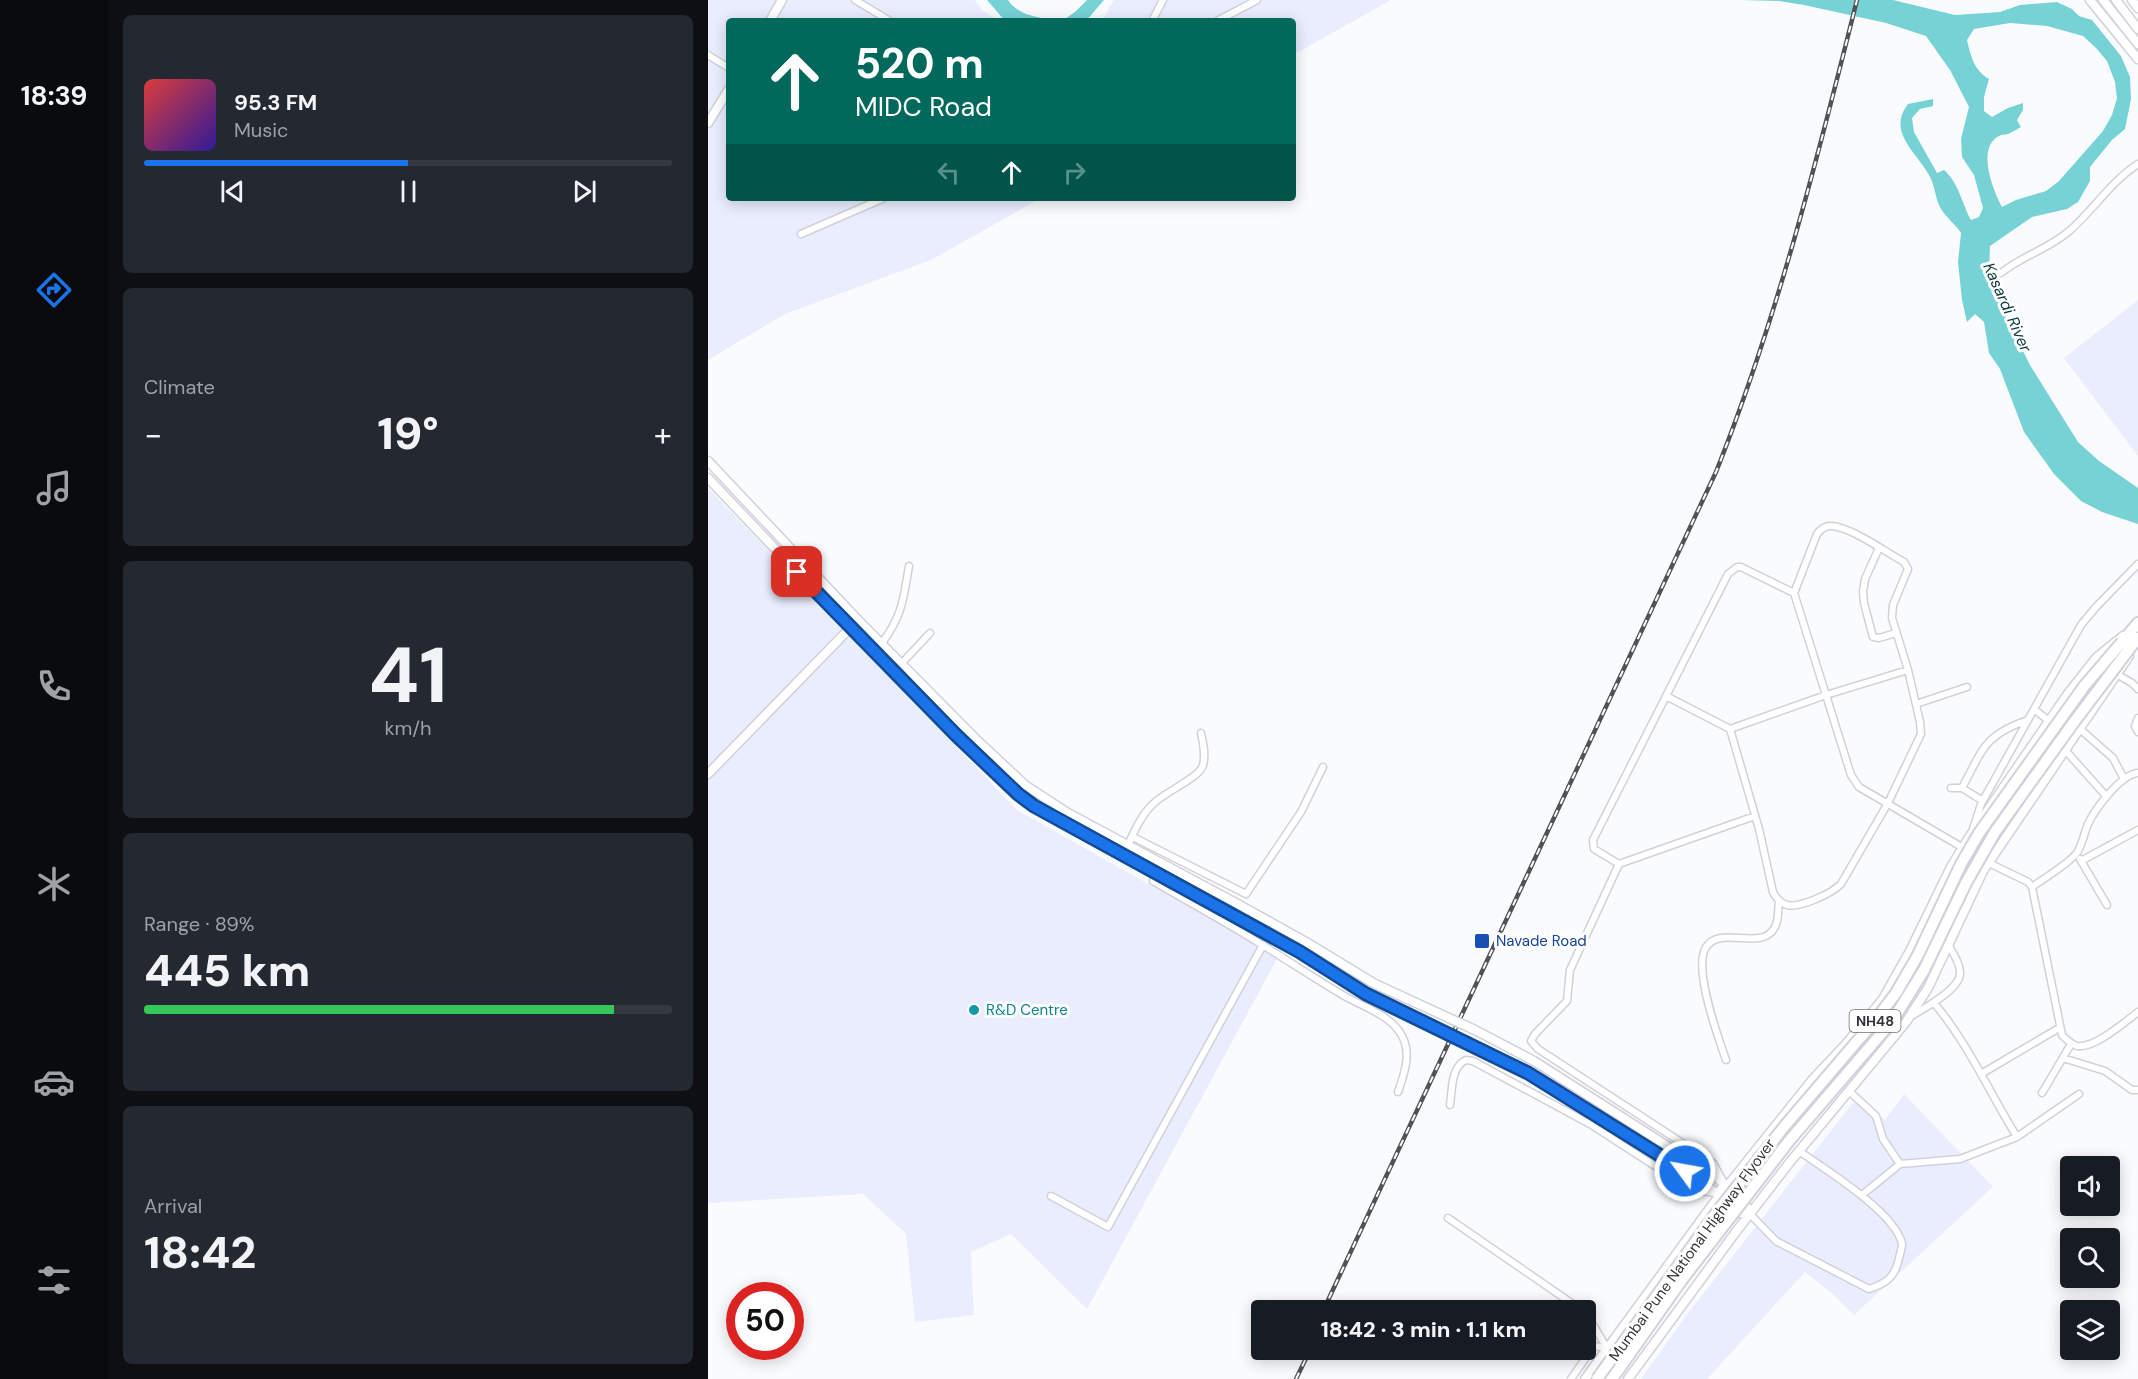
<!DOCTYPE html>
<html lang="en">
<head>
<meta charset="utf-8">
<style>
	:root { --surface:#171b24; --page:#242831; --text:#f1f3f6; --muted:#9ea1a6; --line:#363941; --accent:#1a73e8 }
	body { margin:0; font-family:"DM Sans",sans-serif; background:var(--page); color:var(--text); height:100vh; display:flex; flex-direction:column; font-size:22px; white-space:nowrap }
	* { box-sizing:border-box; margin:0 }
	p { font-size:20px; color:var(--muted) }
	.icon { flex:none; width:33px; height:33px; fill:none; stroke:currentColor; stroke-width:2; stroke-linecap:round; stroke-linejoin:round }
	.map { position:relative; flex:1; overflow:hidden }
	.details { display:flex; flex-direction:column; gap:15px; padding:15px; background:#0d0f14; width:600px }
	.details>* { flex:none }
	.top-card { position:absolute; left:18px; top:18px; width:570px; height:183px; border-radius:6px; box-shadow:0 3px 15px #0003; background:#00695c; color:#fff; overflow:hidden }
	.tools { position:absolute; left:1352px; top:1156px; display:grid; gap:12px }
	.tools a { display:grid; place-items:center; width:60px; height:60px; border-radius:6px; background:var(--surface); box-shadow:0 3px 15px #0003; font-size:30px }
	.speed { position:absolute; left:18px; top:1282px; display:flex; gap:12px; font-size:30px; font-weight:700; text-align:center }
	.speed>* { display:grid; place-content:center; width:78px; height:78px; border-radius:50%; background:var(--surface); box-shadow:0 3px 15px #0003; line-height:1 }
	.speed .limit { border:9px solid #d22; background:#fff; color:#111 }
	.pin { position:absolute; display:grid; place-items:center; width:51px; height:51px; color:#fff; margin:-26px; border-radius:12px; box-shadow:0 3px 9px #0006 }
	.me { position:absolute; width:66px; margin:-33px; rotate:302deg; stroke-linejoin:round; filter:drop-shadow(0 0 4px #0008) }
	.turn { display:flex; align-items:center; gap:21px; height:126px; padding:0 30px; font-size:27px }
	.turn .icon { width:78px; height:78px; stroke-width:2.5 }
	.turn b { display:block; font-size:42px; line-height:51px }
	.lanes { display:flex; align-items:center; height:57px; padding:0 30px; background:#0003; justify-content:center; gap:30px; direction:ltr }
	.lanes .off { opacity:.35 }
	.big { font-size:45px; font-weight:800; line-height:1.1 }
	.details .widget { flex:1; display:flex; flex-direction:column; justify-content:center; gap:9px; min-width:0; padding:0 21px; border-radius:9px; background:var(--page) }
	.details .dial { align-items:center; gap:0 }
	.dial b { font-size:78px; line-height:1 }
	.song { display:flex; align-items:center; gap:18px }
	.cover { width:72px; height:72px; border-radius:9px; background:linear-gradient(135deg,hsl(0 70% 55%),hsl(250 70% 35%)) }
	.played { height:6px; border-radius:3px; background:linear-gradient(90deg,var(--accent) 50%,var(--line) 50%) }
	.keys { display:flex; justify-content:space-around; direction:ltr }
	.heat { display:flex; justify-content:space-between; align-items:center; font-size:33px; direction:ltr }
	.charge { height:9px; border-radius:4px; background:linear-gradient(90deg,#34c759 89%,var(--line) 0) }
	.trip { position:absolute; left:543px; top:1300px; width:345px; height:60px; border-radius:6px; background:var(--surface); box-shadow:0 3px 15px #0003; font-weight:800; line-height:60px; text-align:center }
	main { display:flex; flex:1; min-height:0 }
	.menu { display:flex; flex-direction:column; width:108px; justify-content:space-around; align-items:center; background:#090b0e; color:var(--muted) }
	.menu .icon { width:42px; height:42px }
	.menu .selected { color:var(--accent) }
	.menu b { font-size:27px; color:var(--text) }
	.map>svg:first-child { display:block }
</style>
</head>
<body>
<main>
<nav class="menu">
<b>18:39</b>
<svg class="icon selected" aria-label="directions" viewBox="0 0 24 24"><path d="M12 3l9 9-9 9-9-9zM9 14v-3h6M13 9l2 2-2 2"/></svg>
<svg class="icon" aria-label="music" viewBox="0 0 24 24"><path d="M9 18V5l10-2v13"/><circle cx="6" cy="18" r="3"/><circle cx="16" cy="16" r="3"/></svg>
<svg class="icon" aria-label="phone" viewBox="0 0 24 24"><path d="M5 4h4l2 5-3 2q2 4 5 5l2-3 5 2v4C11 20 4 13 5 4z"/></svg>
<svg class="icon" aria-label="climate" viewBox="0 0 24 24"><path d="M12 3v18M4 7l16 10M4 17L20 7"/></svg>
<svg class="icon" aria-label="car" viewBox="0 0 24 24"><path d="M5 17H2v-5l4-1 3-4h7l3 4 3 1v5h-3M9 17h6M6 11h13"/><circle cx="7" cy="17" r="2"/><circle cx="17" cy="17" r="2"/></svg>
<svg class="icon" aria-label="filters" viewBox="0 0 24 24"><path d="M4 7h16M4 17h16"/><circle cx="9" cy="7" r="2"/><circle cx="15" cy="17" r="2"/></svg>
</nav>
<section class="details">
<div class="widget">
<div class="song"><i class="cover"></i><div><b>95.3 FM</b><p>Music</p></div></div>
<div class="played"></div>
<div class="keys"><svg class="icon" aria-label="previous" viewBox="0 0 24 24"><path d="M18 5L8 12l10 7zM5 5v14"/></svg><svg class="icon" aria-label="pause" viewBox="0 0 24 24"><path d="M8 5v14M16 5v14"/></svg><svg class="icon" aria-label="next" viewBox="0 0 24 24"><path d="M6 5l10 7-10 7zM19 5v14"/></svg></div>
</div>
<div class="widget"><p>Climate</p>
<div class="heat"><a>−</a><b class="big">19°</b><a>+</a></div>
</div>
<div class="widget dial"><b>41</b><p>km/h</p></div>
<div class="widget"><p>Range · 89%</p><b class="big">445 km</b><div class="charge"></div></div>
<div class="widget"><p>Arrival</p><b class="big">18:42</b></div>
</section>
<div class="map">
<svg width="1430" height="1379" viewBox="0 0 1430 1379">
	<rect width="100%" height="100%" fill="#fafbfe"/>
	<path fill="#eaedfd" d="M0 0H267L274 10 292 21H21V198H333L223 260 77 314 0 360Z
		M406 0H683L585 55V21H394Z
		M1430 300V456L1356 358Z
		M0 488 309 810 570 957 379 1309 303 1234 263 1252 266 1315 207 1322 198 1234 155 1194 0 1203Z
		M1196 1094 1285 1187 1146 1315 1126 1295 1097 1272 999 1379H933L980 1313 1148 1099 1177 1120Z"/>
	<path fill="#77d2d6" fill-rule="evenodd" d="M279 0H300C311 17 335 18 354 21L367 12 379 0H396L378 21H297Z
		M1033 0H1185L1247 15 1292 12 1312 5 1349 2 1364 9 1371 16 1384 20 1413 56 1422 77 1423 99 1417 129 1404 140 1382 167V181L1370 202 1359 209 1324 217 1282 246 1281 272 1291 303 1322 365 1370 442 1391 461 1430 488V524L1394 512 1373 501 1346 474 1316 432 1292 369 1281 353 1276 322 1267 314 1259 322 1254 300 1250 262 1253 233C1248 225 1240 219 1235 212 1227 202 1228 188 1222 177 1210 153 1178 133 1200 104L1225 99V106L1212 109 1204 118 1206 132 1229 173 1236 170C1251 183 1254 204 1263 220L1271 217 1275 208 1266 175 1254 157 1253 139 1261 107 1242 70 1218 36 1178 23 1096 5 1071 1ZM1302 23 1339 26 1375 36 1388 48 1399 61 1407 82 1409 98 1404 115 1395 131 1351 181 1338 191 1308 200 1294 207C1285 190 1268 148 1291 136 1294 134 1297 135 1300 134 1305 132 1309 129 1313 127L1309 120 1315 110V103L1300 108 1284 117 1276 111V97L1281 79C1266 70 1263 57 1259 40L1266 29Z"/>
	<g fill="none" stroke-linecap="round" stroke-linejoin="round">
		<defs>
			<path id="street" d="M147 0 182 21
				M444 21 455 0
				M509 21 549 0
				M0 55 21 68
				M93 234 176 198
				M1293 273C1314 256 1340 249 1360 232 1385 211 1402 182 1430 164
				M1171 548 1157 579 1155 591 1156 603 1165 637 1171 638 1188 633
				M174 643C195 614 195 600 201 566
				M194 663 222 633
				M1410 675 1424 683 1430 689
				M958 696 1022 729 1051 829 1065 892C1068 898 1072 903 1079 905 1092 908 1123 894 1133 884L1180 803 1213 734 1212 722 1200 670 1184 618 1185 605 1200 569 1196 562C1179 553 1139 524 1121 526 1116 527 1112 530 1109 534L1086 593
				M1208 704 1259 687
				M1326 709 1341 721
				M1430 718 1427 726 1430 732
				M1022 729 1118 695 1200 670
				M1372 729 1405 758 1416 779
				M1358 751 1398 796
				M1243 788H1254L1275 801
				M1254 788C1275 749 1276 735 1320 720
				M1265 829 1273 804 1373 625 1388 607 1430 564
				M425 837 538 894 593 812 615 767
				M415 856C423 839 431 817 445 804 456 792 492 778 495 765 498 755 495 743 493 733
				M1372 859 1399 905
				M1373 861 1430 830
				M911 864 886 849 885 840 1020 574 1029 567H1033L1086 593 1143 775 1151 787 1281 863 1320 882 1324 887 1354 1035C1358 1039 1362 1044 1369 1046 1386 1049 1417 1022 1430 1012
				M448 874 445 881C479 901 514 920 548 941 576 958 604 977 633 994 651 1005 678 1013 691 1031 705 1050 697 1072 690 1092
				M1324 887C1334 880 1361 863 1368 854 1374 847 1376 833 1380 824 1387 809 1413 774 1430 773
				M1226 1003C1260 1043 1281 1092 1309 1137
				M1205 1015C1217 1008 1254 988 1252 972 1252 963 1245 953 1241 946
				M1355 1058 1397 1071 1424 1090H1430
				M1018 1060C1010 1037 986 971 997 949 1010 923 1054 953 1067 927 1071 920 1070 909 1071 900
				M1273 1074 1351 1028
				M1141 1091 1168 1116 1175 1139 1192 1164
				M1334 1093 1363 1044
				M742 1105C744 1091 743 1066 758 1060L765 1061 882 1124 984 1190 1009 1193 1016 1183 1005 1163 830 1049 823 1041 827 1034 859 1001 862 970 911 864 1047 816
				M1154 1195 1192 1164 1252 1159 1309 1137 1371 1094
				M343 1196 400 1227 555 945
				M1042 1214 1068 1241 1161 1289C1179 1283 1187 1277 1191 1258 1192 1254 1194 1248 1194 1244 1188 1213 1117 1169 1091 1151
				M740 1218 875 1311
				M878 1313 899 1348
				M863 1379 886 1346 899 1348"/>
			<path id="secondary" d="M1382 0 1430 59
				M1395 0 1430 44
				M1408 0 1430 29
				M1424 0 1430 8
				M62 21 74 0
				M0 123 21 89
				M0 461 150 620 271 742 317 785 360 813 526 902
				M0 478 142 628 263 750 310 794 350 820 521 913
				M0 774 144 626
				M997 1184 1032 1213 1042 1214C1036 1197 1018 1185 1003 1174
				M877 1379 1005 1204 1105 1079 1138 1044 1175 999 1202 951 1243 867 1260 839 1359 695 1389 657 1415 636
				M920 1379 1027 1233 1082 1162 1198 1022 1220 988 1275 871 1421 656"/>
			<path id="highway" d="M1414 642 1430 623
				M1422 648 1430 638"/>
		</defs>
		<use href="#street" stroke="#d0d1da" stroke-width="9"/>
		<use href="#secondary" stroke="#d0d1da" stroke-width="11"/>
		<use href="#highway" stroke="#d0d1da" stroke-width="14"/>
		<use href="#street" stroke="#fff" stroke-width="6"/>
		<use href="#secondary" stroke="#fff" stroke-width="8"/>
		<use href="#highway" stroke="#fff" stroke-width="10"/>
		<defs>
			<path id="rail" d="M615 1311 1008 472C1069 319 1109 160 1149 0
				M588 1379 602 1350"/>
		</defs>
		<use href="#rail" stroke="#515255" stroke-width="4.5"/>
		<use href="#rail" stroke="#fff" stroke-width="2" stroke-dasharray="7" stroke-linecap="butt"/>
		<defs>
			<path id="secondary-bridge" d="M526 902 598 942 667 984 767 1030 826 1061 1003 1174
				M521 913 592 952 658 995 821 1073 997 1184"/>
			<path id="highway-bridge" d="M889 1379 1008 1213 1075 1128 1169 1018 1188 993 1210 955 1253 864 1271 833 1377 685 1414 642
				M904 1379 973 1281 1081 1141 1185 1020 1216 970 1258 883 1287 832 1366 722 1422 648"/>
		</defs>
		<use href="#secondary-bridge" stroke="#d0d1da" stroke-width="11" stroke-linecap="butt"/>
		<use href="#highway-bridge" stroke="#d0d1da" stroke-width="14" stroke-linecap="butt"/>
		<use href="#secondary-bridge" stroke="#fff" stroke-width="8"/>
		<use href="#highway-bridge" stroke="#fff" stroke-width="10"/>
	</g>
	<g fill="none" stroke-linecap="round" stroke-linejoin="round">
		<defs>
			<path id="route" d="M89 572 248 735 310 794 326 806 592 952 658 994 820 1073 977 1171"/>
		</defs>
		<use href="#route" stroke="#114b97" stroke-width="15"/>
		<use href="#route" stroke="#1a73e8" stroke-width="10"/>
	</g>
	<rect fill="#1a4fb4" stroke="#fff" stroke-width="2" x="766" y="933" width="16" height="16" rx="3"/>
	<circle fill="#0f9aa8" stroke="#fff" stroke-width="2" cx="266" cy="1010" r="6"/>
	<g text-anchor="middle" stroke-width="6" stroke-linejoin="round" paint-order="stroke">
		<rect fill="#fff" stroke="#707173" stroke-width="1.5" x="1141.5" y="1010" width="51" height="22" rx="4.5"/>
		<g font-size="14" font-weight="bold" fill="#333437">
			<text x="1167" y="1026">NH48</text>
		</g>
		<g font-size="15" fill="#164399" stroke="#fff" text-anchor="start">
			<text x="788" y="946">Navade Road</text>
		</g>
		<g font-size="15" fill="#0d838f" stroke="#fff" text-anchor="start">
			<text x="278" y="1015">R&amp;D Centre</text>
		</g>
		<g font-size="15" fill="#333437" stroke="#fff">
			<text transform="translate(984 1250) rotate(-54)" y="5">Mumbai Pune National Highway Flyover</text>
		</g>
		<g font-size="16" font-style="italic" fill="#0d3a3b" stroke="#fff">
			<text transform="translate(1300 307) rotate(66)" y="6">Kasardi River</text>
		</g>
	</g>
</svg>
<div class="tools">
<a><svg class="icon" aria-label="sound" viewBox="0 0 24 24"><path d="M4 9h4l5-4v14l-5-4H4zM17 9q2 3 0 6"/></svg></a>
<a><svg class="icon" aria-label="search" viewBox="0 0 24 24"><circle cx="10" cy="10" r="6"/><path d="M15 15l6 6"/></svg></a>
<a><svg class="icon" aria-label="layers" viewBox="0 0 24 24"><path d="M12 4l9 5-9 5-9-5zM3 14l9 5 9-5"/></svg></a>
</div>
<div class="speed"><div class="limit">50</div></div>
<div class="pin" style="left:89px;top:572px;background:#d93025"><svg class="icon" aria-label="arrive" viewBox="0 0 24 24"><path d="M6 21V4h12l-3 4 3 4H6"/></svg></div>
<svg class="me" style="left:977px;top:1171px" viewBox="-20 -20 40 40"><circle r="17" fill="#1a73e8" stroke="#fff" stroke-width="3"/><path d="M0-11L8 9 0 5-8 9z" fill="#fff"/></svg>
<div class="trip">18:42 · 3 min · 1.1 km</div>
<div class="top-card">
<div class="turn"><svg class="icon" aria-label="ahead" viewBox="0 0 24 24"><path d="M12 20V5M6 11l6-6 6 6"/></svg><div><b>520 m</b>MIDC Road</div></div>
<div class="lanes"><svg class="icon off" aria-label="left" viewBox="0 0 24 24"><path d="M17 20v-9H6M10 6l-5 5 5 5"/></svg><svg class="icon" aria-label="ahead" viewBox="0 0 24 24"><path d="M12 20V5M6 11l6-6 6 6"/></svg><svg class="icon off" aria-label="right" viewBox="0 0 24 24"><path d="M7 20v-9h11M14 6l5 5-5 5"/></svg></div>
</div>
</div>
</main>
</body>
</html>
